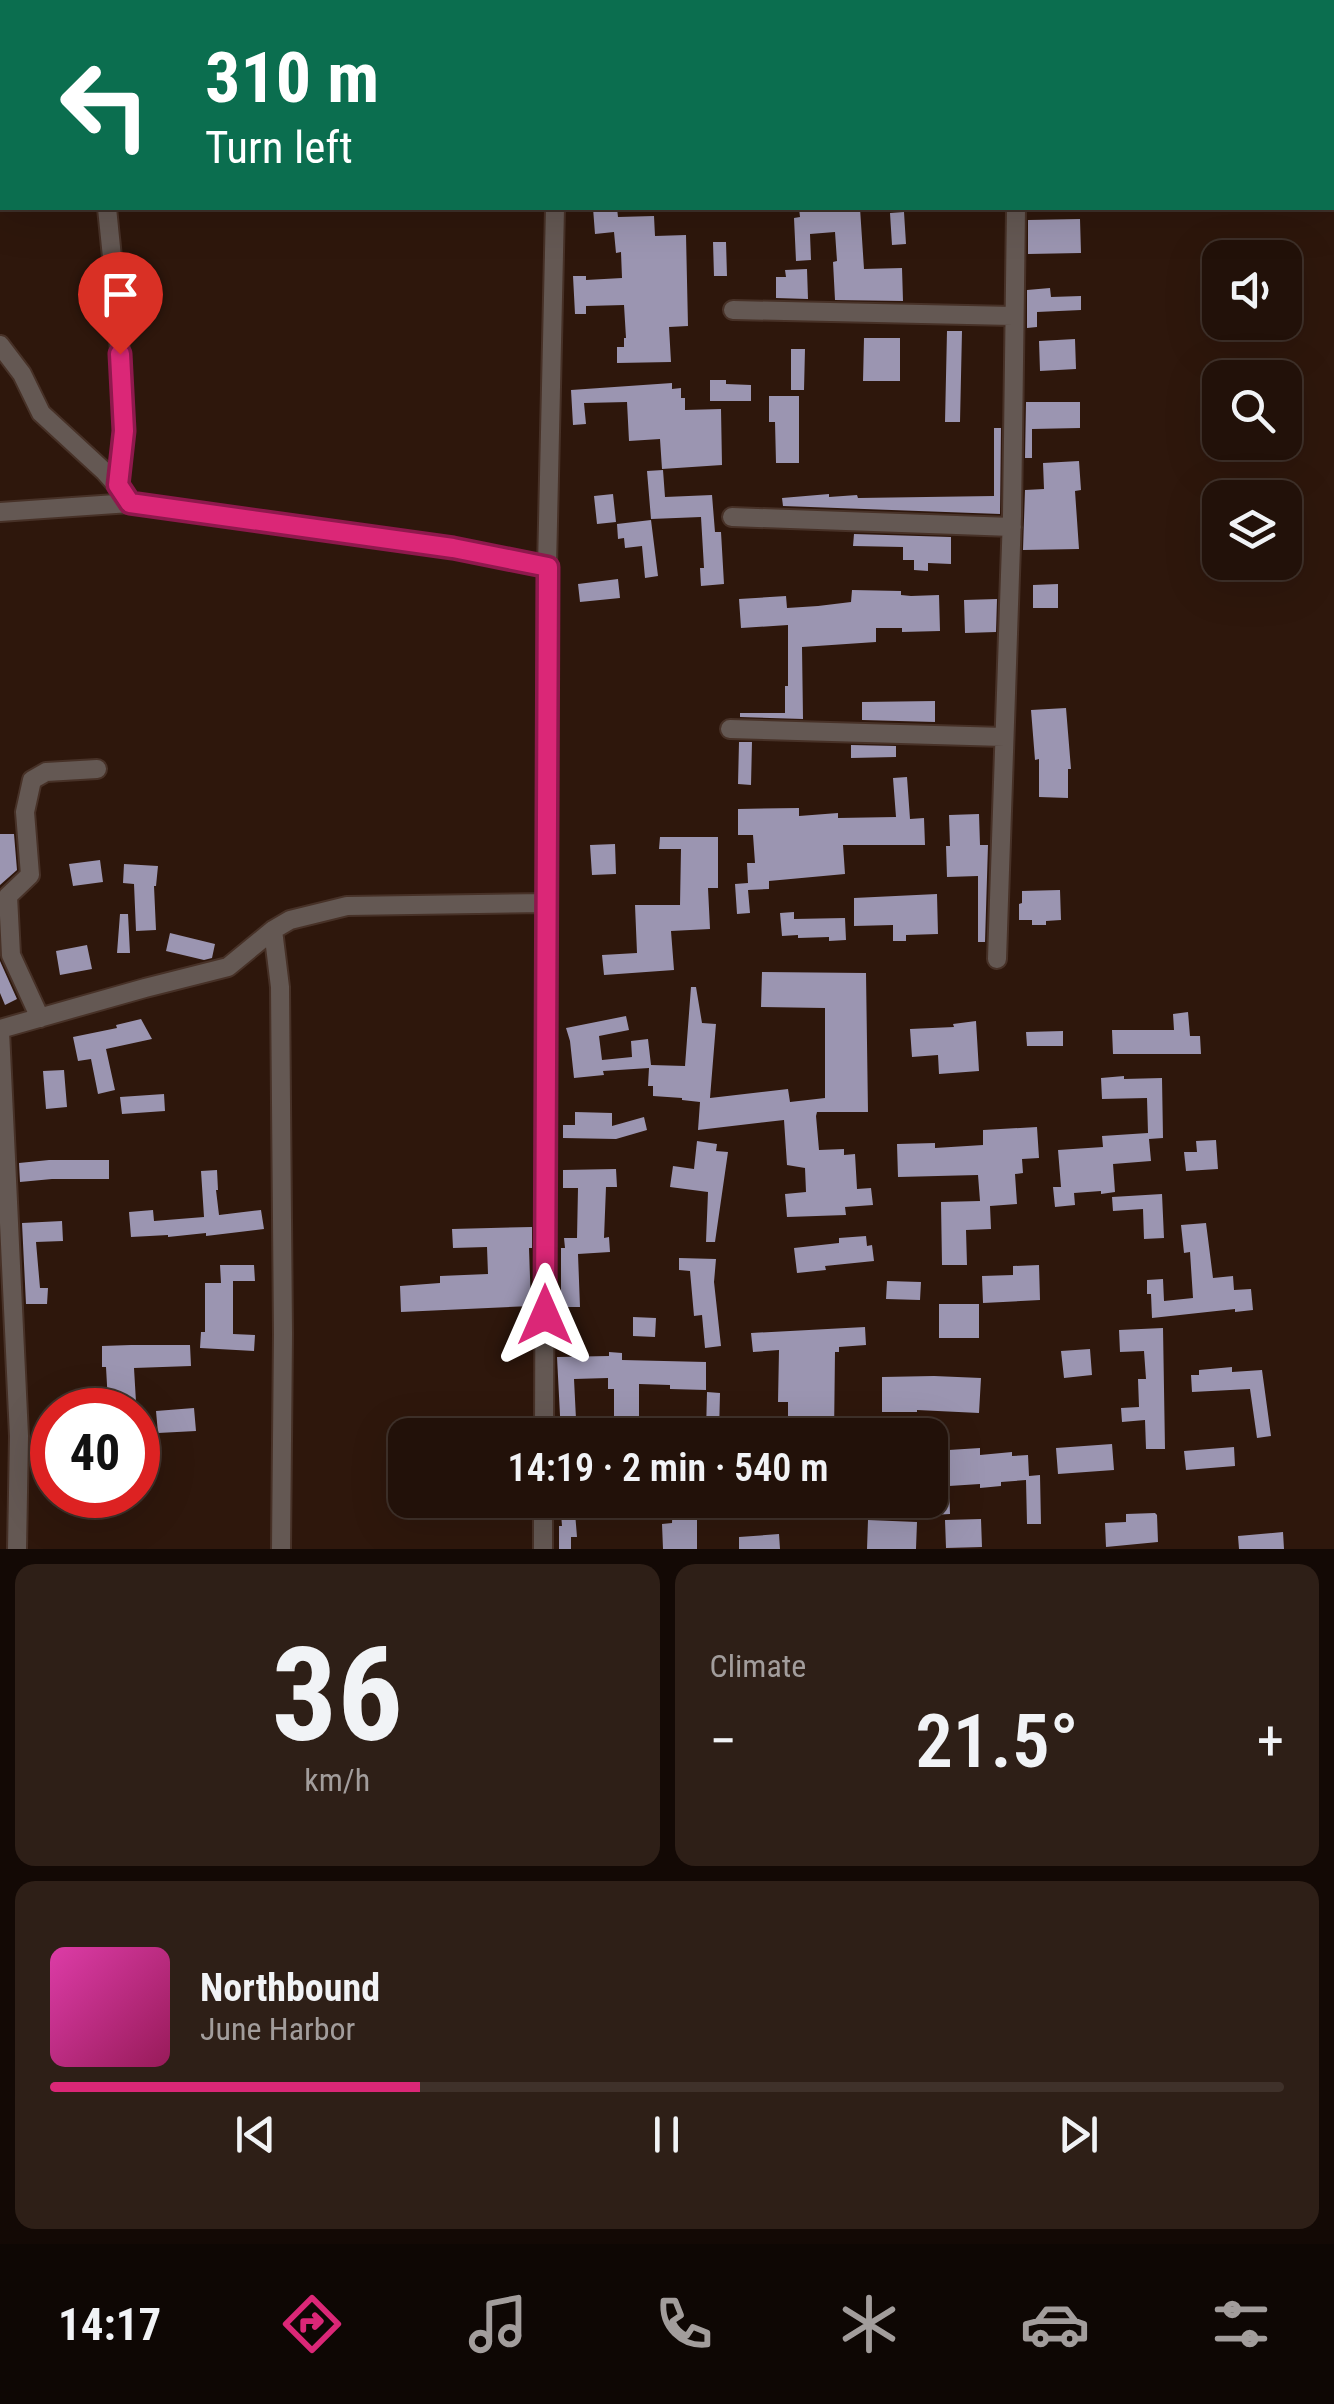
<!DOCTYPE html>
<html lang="en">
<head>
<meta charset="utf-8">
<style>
	:root { --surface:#221109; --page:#2e1f17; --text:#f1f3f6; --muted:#a29d9c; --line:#3f312a; --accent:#db2777 }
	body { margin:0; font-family:"Roboto Condensed",sans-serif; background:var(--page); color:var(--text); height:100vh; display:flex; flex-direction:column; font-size:38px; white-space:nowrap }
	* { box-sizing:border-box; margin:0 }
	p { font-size:32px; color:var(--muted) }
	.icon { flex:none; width:55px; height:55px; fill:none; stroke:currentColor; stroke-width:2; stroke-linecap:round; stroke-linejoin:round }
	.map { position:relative; height:1549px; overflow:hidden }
	.side { display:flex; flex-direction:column; gap:15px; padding:15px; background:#130905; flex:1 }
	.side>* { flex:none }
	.top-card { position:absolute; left:0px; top:0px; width:1335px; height:210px; box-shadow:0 10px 40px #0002,0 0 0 2px var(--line); background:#0b6e4f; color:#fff; overflow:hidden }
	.controls { position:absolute; left:1202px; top:240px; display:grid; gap:20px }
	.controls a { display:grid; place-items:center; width:100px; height:100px; border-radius:20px; background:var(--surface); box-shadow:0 10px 40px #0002,0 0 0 2px var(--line); font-size:50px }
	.speed { position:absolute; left:30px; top:1388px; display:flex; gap:20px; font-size:50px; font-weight:700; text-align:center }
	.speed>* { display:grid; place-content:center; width:130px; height:130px; border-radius:50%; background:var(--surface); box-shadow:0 10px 40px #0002,0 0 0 2px var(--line); line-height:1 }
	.speed .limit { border:15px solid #d22; background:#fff; color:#111 }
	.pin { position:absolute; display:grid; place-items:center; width:85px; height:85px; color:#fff; margin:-102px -42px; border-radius:50% 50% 50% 0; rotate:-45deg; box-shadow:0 0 10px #0007 }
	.pin .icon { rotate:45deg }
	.me { position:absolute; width:110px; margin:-55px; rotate:0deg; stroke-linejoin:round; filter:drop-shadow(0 0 8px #0008) }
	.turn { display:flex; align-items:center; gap:35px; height:210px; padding:0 40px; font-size:45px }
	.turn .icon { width:130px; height:130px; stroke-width:2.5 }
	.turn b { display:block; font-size:70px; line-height:85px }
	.big { font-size:75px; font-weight:600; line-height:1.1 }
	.side .widget { flex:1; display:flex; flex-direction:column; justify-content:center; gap:15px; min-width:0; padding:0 35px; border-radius:20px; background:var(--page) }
	.side .dial { align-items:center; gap:0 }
	.dial b { font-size:130px; line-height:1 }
	.song { display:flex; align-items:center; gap:30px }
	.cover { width:120px; height:120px; border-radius:15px; background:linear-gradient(135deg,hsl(320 70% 55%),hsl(330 70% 35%)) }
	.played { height:10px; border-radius:5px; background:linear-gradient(90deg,var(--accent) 30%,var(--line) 30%) }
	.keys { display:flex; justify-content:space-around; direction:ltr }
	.heat { display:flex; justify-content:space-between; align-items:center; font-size:55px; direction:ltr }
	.side .tiles { flex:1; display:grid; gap:15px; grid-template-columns:1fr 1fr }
	.widget:last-child { grid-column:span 2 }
	.trip { position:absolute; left:388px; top:1418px; width:560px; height:100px; border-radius:20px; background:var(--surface); box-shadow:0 10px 40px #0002,0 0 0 2px var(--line); font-weight:600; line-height:100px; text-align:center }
	.tabs { display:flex; height:160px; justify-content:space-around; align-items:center; background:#0e0704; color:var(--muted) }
	.tabs .icon { width:70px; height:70px }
	.tabs .current { color:var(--accent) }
	.tabs b { font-size:45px; color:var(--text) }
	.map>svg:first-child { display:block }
</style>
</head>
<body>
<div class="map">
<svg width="1334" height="1549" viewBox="0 0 1334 1549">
	<rect width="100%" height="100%" fill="#2e170c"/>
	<path fill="#9b95b1" d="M593 208H617L618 217 654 216 655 236 686 235 688 326 669 327 671 362 617 363V347H624V338H626L624 305 586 306V314H575L573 276H586V280L622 278 621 252 616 253 614 232 595 234Z
		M799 208H860L864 269 902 268 903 301 835 300 833 262 837 261 835 232 810 234 811 260 796 261 794 218 800 217Z
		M904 212 906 244 892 245 890 213Z
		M1080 219 1081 253 1028 254V220Z
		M713 242H726L727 276H714Z
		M807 269 808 299 776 298V277H786L785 270Z
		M1050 288 1051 297 1081 296V310L1037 312V327L1027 328V290Z
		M947 331H962L960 422H945Z
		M864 338H900V381H863Z
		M1075 339 1076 369 1040 371 1039 341Z
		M791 349H805L804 390H791Z
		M710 380H726V384L751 385V401H710Z
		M672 383V389L681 388V398H685V410L721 409 722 465 662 469 660 439 629 441 627 402 584 403 586 424 573 425 571 390Z
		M769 396H799V463H776L775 422H769Z
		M1026 402H1080V428L1032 429V458H1025Z
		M994 428H1001L1000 514 783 506 782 498 829 494V497L857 495 858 498 994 496Z
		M1079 461 1081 490 1075 491 1079 549 1023 550 1025 490 1044 489 1043 463Z
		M663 470 665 497 712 495 715 532H721L724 584 701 586 700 568H704L701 517 651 519 647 471Z
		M613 494 616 522 597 524 594 496Z
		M651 520 658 576 645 578 642 546 625 548 624 538 618 539 617 524Z
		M854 534 951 537V564L928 563V571L914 570V560H903V547L853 546Z
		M618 579 620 598 580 602 578 584Z
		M1058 584V608H1033V585Z
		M852 590 901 591V595L911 596 939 595 940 631 902 632V628H876V642L802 647 803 719 740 717V713H785V686H788V625L741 628 739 599 786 596 787 608 818 606 851 602Z
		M997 599 996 632 965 633 964 600Z
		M935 701V722L862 720V702Z
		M1066 708 1071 769H1068V798L1039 797V759L1035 760 1031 710Z
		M739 742H752L751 785 738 784Z
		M851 745 896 746V757L851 758Z
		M907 777 910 819 924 818 925 845H843L845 874 769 881V889L748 890 750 913 737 914 735 884 748 883 747 863H755L753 835H738V809L799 808V816L838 813V818L896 817 893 778Z
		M979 814 980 845H988L985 942H978V876L947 877 946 846H950L949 815Z
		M0 834H14L17 870 0 885Z
		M660 837H718V888H708L710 929 671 931 674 970 604 975 602 955 637 953 635 905H680L681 849H659Z
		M615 844 616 874 592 875 590 845Z
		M100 860 103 882 73 886 69 864Z
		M124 864 158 866 156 886H154L156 930 136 931 134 884 123 883Z
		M1060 890 1061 920 1046 921V925H1032V920H1019V904L1022 903V891Z
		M937 894 938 934 906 935V941H893V925L854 926V898Z
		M794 912V919L845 918 846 940 829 941V937L798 938V935L782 936 780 913Z
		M120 914H128L130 953H117Z
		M170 933 215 944 212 958 204 960 166 951Z
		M87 945 92 969 60 975 56 951Z
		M0 961 17 999 5 1005 0 993Z
		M762 972 866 973 868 1112H817L816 1116 819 1150 844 1149V1155L855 1154 857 1189 871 1188 873 1205 845 1207 846 1215 787 1217 785 1194 806 1192 805 1168 787 1165 784 1120 698 1130 700 1102 682 1100V1098L653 1096V1086H648L649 1068 603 1071 604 1075 574 1078 570 1041 566 1028 626 1016 629 1030 599 1036 602 1060 632 1057 631 1041 648 1039 651 1065 685 1066 691 987H696L702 1023 716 1024 710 1098 788 1089 790 1102 825 1098V1008L761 1007Z
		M1188 1012 1190 1036H1200L1201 1054H1113L1112 1030H1174L1173 1014Z
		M141 1019 152 1039 106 1049 115 1090 98 1094 91 1059 78 1061 73 1037 117 1028 116 1025Z
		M976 1021 979 1071 939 1074 938 1055 912 1057 910 1029 954 1027 953 1024Z
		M1063 1031V1046H1027L1026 1032Z
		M64 1070 67 1107 46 1109 43 1071Z
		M1124 1076V1079L1162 1078 1163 1138 1149 1139 1151 1161 1113 1164 1115 1192 1101 1194V1191L1074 1193 1075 1205 1055 1207 1053 1187H1061L1058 1150 1103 1147 1102 1136 1148 1133 1147 1098 1102 1099 1101 1078Z
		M164 1094 165 1111 122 1114 120 1097Z
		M575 1112 612 1113V1126L644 1117 647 1130 616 1139 563 1138V1125H575Z
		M1037 1127 1039 1158 1022 1159 1023 1173 1015 1174 1017 1204 990 1206 991 1229 966 1230 967 1265H942L941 1202 980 1201 978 1175 898 1177 897 1144 935 1143V1148L983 1145V1130Z
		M1216 1140 1218 1169 1186 1171 1184 1152H1197L1196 1141Z
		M697 1141 717 1144 716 1151 728 1152 715 1242H706L708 1192 670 1187 673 1166 694 1169Z
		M49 1160H109V1179H52L20 1182 19 1163Z
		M616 1169 617 1187H606L604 1238 609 1237 610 1252 578 1254 580 1307H561V1248H565L564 1238H577L578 1188H563V1170Z
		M217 1170 218 1190H216L219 1215 261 1210 264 1229 206 1236V1233L168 1237V1235L131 1237 129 1212 153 1210 154 1221 204 1217 201 1171Z
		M1162 1194 1164 1238 1144 1239 1143 1209 1113 1211 1112 1197Z
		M62 1221 63 1241 36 1242 40 1288H48L47 1304H26L22 1223Z
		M1206 1223 1213 1278 1233 1276 1234 1290 1251 1289 1253 1310 1235 1312V1309L1152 1318 1151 1294H1147V1280L1163 1279 1164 1301 1193 1298 1190 1252 1184 1253 1181 1225Z
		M532 1227V1248H529L531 1306 401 1312 400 1286 440 1283V1276L488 1274 487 1247 453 1248 452 1229Z
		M866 1236 867 1246 872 1245 874 1261 825 1266 826 1270 797 1273 794 1248 839 1243V1238Z
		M679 1258 716 1259 714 1282 721 1346 705 1348 702 1315 694 1316 690 1271 679 1270Z
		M220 1265H254L255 1281H233V1334L255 1335 254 1351 200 1348 201 1332H205V1283H221Z
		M1039 1265 1040 1300 983 1303 982 1276 1013 1275V1266Z
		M887 1281 921 1282 920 1300 886 1299Z
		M939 1304H979V1338H939Z
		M633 1317 656 1318 655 1337 633 1336Z
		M865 1327 866 1345 839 1347V1352H835L834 1435H788V1402H778L779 1350 753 1352 751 1333Z
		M1163 1328 1165 1449H1146L1145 1420 1122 1422 1121 1408 1139 1407 1138 1379H1146L1144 1351 1120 1352 1119 1330Z
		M131 1345H190L191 1366 134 1368 136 1402 108 1403 106 1367H102V1346Z
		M1090 1349 1092 1375 1064 1378 1061 1351Z
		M609 1352 622 1353V1360L706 1362V1390L670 1389V1385L639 1384V1430H614V1389H608V1378L574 1379 576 1419H612V1435H561L557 1357 609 1356Z
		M1232 1367V1372L1262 1370 1271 1436 1257 1438 1250 1389 1192 1392 1191 1375H1199V1370Z
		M934 1376 981 1378 979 1413 917 1410V1412H882V1377Z
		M707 1392 720 1393 719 1432H706Z
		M194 1408 196 1431 158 1433 156 1411Z
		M1112 1444 1114 1470 1058 1474 1056 1448Z
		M1234 1447 1235 1466 1186 1470 1184 1451Z
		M980 1448V1455L1012 1452V1456L1028 1455 1029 1476 1040 1475 1041 1524H1027L1026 1480 1001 1482V1486L980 1488V1484L949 1486 950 1514 932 1515 930 1475H935L933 1451Z
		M560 1500H574L577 1537H571V1549H559V1526H562Z
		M673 1500H697V1549H663L662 1524 672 1523Z
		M1155 1513 1157 1515 1158 1542 1106 1547 1105 1523 1126 1522V1514Z
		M981 1519 982 1547 946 1548 945 1520Z
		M868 1520 917 1522 916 1549H867Z
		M1283 1532 1284 1549H1239L1238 1536Z
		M779 1534 780 1549H739V1537Z"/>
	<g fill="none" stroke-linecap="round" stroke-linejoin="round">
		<defs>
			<path id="minor" d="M554 0V2
				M107 208 118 316 124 431 117 485
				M733 310 1013 316
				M0 345 22 374 41 413 105 472 121 490
				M0 512 130 503 453 548 547 567
				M732 517 1012 527
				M730 729 1004 737
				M273 930 280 987 283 1334 281 1549
				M997 959 1012 516 1016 208
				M40 1018 11 955 8 896 30 875 25 812 32 780 46 772 97 769
				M0 1029 145 988 228 967 273 930 290 920 347 906 547 903
				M0 1031 19 1436 17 1549
				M502 1435 544 1434
				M544 1435 547 567 555 208
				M543 1549V1500"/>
		</defs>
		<use href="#minor" stroke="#473127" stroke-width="22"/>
		<use href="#minor" stroke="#645853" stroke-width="18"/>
		<path stroke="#c4b7b1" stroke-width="5" d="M786 2 794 0
			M825 2 832 0"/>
	</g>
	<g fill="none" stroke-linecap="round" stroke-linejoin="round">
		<defs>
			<path id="route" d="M120 354 124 431 118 485 130 503 453 548 548 567 545 1315"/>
		</defs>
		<use href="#route" stroke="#8e194d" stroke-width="25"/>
		<use href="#route" stroke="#db2777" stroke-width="18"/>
	</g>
</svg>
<div class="controls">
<a><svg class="icon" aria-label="sound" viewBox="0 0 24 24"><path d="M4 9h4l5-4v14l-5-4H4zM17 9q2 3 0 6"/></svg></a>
<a><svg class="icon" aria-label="search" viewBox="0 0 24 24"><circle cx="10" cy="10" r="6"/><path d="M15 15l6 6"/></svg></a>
<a><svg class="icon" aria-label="layers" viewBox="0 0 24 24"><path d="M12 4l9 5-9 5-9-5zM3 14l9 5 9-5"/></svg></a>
</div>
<div class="speed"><div class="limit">40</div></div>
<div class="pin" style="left:120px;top:354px;background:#d93025"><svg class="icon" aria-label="arrive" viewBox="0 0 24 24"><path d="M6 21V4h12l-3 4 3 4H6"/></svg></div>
<svg class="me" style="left:545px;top:1315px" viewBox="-20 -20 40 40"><path d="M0-17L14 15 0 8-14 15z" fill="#db2777" stroke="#fff" stroke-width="4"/></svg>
<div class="trip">14:19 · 2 min · 540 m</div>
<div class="top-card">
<div class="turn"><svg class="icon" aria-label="left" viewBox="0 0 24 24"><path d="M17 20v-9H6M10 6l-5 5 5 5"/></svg><div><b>310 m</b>Turn left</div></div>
</div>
</div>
<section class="side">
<div class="tiles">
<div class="widget dial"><b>36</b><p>km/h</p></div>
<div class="widget"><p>Climate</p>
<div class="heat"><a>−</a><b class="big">21.5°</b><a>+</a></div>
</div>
<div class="widget">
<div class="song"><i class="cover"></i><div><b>Northbound</b><p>June Harbor</p></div></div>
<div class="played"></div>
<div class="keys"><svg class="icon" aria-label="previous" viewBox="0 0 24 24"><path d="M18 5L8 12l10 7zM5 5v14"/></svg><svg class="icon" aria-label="pause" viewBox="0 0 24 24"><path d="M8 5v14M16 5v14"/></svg><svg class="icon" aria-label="next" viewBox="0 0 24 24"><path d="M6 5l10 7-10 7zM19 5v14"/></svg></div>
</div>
</div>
</section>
<nav class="tabs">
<b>14:17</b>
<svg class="icon current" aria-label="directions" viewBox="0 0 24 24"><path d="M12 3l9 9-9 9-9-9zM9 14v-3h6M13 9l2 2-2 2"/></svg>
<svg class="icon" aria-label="music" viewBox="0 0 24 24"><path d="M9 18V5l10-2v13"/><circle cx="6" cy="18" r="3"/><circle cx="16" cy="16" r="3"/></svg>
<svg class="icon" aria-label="phone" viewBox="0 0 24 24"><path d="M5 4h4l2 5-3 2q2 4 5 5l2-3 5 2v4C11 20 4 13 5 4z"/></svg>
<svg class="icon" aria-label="climate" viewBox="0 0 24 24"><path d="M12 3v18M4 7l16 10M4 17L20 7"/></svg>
<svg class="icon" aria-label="car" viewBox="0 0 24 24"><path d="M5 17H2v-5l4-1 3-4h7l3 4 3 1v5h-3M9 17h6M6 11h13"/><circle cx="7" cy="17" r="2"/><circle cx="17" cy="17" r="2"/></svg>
<svg class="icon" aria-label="filters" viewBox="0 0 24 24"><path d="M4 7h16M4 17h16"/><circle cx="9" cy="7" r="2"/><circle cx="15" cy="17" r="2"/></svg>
</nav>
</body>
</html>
